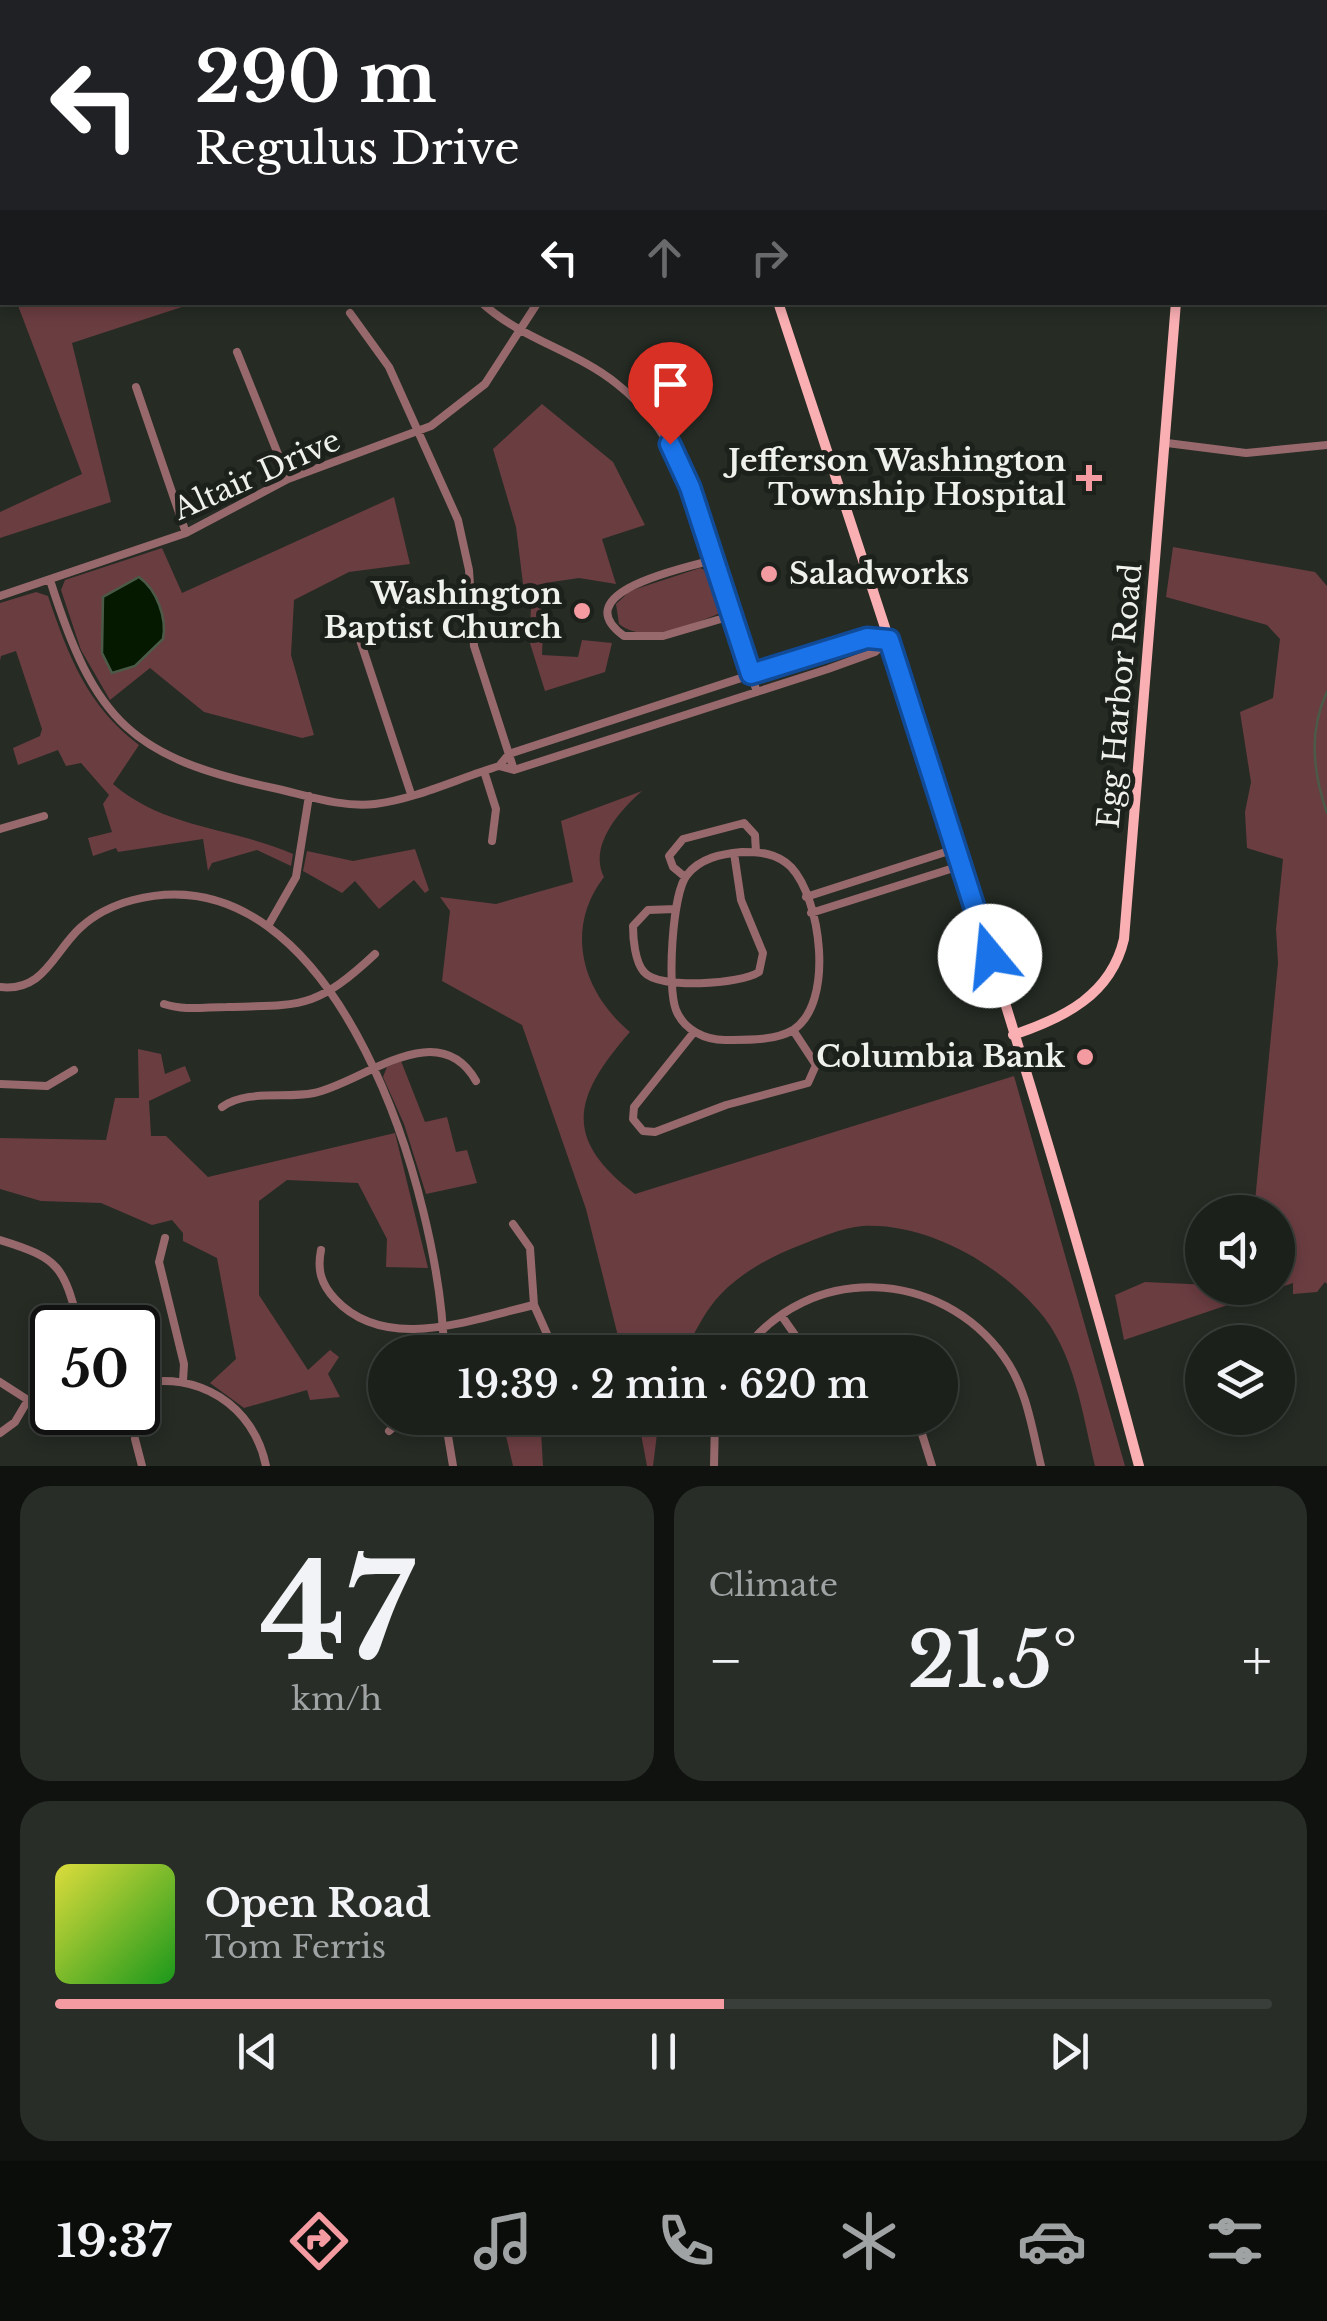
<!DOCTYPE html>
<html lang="en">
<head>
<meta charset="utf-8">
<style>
	:root { --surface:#1c201b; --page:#292d28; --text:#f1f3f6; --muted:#a0a3a3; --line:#3a3e3a; --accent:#f49aa1 }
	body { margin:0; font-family:"Libre Baskerville",serif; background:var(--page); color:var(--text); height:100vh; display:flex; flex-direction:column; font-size:38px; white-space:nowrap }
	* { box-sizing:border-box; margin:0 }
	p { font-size:32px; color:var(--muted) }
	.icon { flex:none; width:55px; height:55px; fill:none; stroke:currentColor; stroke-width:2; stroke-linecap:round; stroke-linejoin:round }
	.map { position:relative; height:1466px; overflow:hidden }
	.side { display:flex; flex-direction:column; gap:20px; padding:20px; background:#0f120f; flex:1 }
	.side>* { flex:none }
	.top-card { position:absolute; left:0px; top:0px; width:1328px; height:305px; box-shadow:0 5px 15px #0003,0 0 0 2px var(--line); background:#202124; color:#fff; overflow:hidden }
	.buttons { position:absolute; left:1185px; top:1195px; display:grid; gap:20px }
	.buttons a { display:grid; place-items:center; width:110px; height:110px; border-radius:50%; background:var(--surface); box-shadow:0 5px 15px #0003,0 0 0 2px var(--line); font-size:50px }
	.speed { position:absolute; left:30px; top:1305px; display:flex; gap:20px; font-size:50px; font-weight:700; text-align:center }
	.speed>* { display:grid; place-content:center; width:130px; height:130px; border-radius:50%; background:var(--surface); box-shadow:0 5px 15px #0003,0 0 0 2px var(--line); line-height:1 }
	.speed .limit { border:5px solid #111; border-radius:15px; background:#fff; color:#111 }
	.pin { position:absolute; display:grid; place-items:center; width:85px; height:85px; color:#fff; margin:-102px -42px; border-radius:50% 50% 50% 0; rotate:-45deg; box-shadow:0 0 10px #0007 }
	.pin .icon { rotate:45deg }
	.me { position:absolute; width:110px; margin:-55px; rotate:343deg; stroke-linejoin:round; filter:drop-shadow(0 0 8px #0008) }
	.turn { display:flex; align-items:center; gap:35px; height:210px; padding:0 30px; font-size:45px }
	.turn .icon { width:130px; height:130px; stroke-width:2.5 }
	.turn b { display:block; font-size:70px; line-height:85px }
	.lanes { display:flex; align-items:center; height:95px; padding:0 30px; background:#0003; justify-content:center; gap:50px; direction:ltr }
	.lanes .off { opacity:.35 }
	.big { font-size:75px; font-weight:600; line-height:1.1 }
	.side .widget { flex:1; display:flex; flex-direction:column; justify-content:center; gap:15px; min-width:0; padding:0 35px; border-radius:30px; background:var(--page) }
	.side .dial { align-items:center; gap:0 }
	.dial b { font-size:130px; line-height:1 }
	.song { display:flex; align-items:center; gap:30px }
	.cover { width:120px; height:120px; border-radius:15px; background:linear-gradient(135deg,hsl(60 70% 55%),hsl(120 70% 35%)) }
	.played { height:10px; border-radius:5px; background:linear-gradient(90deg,var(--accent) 55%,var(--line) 55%) }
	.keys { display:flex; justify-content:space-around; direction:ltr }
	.heat { display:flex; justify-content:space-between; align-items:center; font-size:55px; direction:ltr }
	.side .tiles { flex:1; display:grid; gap:20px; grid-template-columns:1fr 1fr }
	.widget:last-child { grid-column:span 2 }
	.trip { position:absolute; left:368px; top:1335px; width:590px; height:100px; border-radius:50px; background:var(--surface); box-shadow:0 5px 15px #0003,0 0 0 2px var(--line); font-weight:600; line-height:100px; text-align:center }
	.menu { display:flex; height:160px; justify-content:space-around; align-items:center; background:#0b0d0b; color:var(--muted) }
	.menu .icon { width:70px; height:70px }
	.menu .on { color:var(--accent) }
	.menu b { font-size:45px; color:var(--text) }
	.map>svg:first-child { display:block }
</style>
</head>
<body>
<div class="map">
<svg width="1327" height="1466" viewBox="0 0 1327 1466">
	<rect width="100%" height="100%" fill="#262b24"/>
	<path fill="#6a3d41" d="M17 303H194L72 343 111 502 0 538V512L82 474Z
		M542 404 613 462 645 525 602 539 616 584 579 578 545 583 542 655 578 657 582 640 612 643 605 672 545 691 529 640 532 593 524 592 516 527 493 449Z
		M394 497 410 564 349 572 294 600 291 655 314 735 302 738 204 712 150 668 110 700 81 650 61 590 65 580 162 548 182 593Z
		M1173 547 1315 572 1327 586V1284L1325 1282 1317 1292 1293 1294V1283L1124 1340 1115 1295 1145 1282 1278 1288V1212H1254L1278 963 1276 929 1283 859 1247 848 1245 812 1251 782 1240 712 1273 698 1280 639 1267 625 1166 597Z
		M700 568 712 573 722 603 718 614C691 625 645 645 619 624L616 604 630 591Z
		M36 592 48 596C68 655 87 706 139 745L113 784C165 829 232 827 293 854L291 866 257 850 212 863 208 871 203 839 118 852 116 848 93 856 88 838 112 832 103 804 109 795 81 763 66 766 58 750 18 765 13 748 40 736 42 729 16 651 1 656 0 661V603Z
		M642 791C620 810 588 846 604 877 564 929 582 992 630 1032 574 1096 561 1138 635 1194L1014 1076 1125 1466H1095C1082 1413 1075 1352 1038 1310 997 1263 927 1223 863 1226 841 1228 819 1238 798 1246 770 1257 742 1272 721 1294 705 1310 695 1333 684 1352H622L586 1209 522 1025 442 981 450 911 440 897 496 904 573 882 561 821Z
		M415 849 429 890 425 893 414 880 379 909 355 881 342 893 303 871 307 851 353 861Z
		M138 1049 161 1054 165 1074 185 1066 191 1081 149 1101 151 1136H166L208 1177 395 1133 428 1268 386 1267 387 1239 358 1183 287 1180 259 1201V1295L308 1370 330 1350 339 1357 328 1374 340 1397 310 1400 307 1390 244 1408 210 1383 236 1359 217 1258 183 1241V1233L172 1220 152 1225 101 1203 41 1201 0 1189V1138L106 1140 115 1098H139Z
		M401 1061 425 1122 447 1117 456 1152 467 1150 477 1183 426 1194 404 1124 383 1077 387 1067Z
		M638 1418H659L653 1466H647Z
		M522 1419 541 1431 543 1466H513L503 1423Z"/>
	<path fill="#051900" stroke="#4b5a47" stroke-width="2.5" d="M139 577C157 590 167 618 163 639L135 666 112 673 102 653 103 597Z"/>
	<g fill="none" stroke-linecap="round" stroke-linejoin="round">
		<path stroke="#4b5a47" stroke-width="2.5" d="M1327 692C1308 731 1313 773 1327 813"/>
		<path stroke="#97696c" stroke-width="8" d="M370 0 372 2
			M420 0 421 2
			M483 0 484 2
			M550 0 551 2
			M392 2 399 0
			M558 2 566 0
			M1325 293H1327
			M481 302C522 340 575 350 617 384 681 434 697 510 720 584 732 620 745 656 757 692
			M1233 302H1256
			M350 313 389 367 458 520 469 570 474 646 514 770
			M237 352 288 479
			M136 387 186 533
			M1167 443 1246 453 1327 445
			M713 560C688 567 563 592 624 636H663L731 616
			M50 580C95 722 131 758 278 789 308 796 344 808 375 804 416 799 459 778 499 766L514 770 828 669 875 652 889 640
			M0 596 186 533 288 479 431 426 485 384 538 302
			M360 640 411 794
			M499 766 509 754 854 641 889 640
			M484 771 496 809 492 841
			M0 829 44 816
			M742 852C760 852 777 853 791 867 821 899 835 1003 793 1030 775 1041 746 1040 725 1040 705 1040 684 1030 676 1010 667 988 672 893 687 875 700 858 721 854 742 852Z
			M685 877 673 867 669 856 683 839 744 823 755 835 756 852
			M806 897 955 849
			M676 909 648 910 633 926C633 939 635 962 644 972 659 990 741 984 759 972L763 953 741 900 734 853
			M811 913 960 866
			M268 926 296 877 309 796
			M0 987C44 992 53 953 80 928 94 915 114 905 133 900 340 846 441 1204 444 1352
			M164 1004C185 1011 205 1007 227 1007 302 1005 316 1009 375 954
			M694 1032 634 1107 633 1119 643 1131 655 1132 726 1105 808 1083 816 1065 793 1030
			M0 1084 47 1086 74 1070
			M222 1107C247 1089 285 1099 314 1093 362 1083 438 1014 476 1081
			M513 1224 530 1248 534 1305 555 1352
			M165 1238 159 1262 184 1364 183 1381
			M0 1240C62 1259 63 1267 80 1328
			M321 1250C317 1270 321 1284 335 1299 386 1354 472 1319 534 1305
			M781 1315 807 1352
			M743 1352C809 1262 941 1268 1004 1357 1027 1389 1032 1429 1041 1466
			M0 1382 28 1400 52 1407
			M138 1384C197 1370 254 1405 266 1466
			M445 1418 453 1466
			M917 1418 932 1466
			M389 1431 403 1419 418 1418
			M0 1433 15 1422 28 1400
			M135 1439 142 1466
			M714 1466 715 1418"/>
		<path stroke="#faafb3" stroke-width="10" d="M679 0 680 2
			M1201 2 1202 0
			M778 302C905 688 1035 1074 1139 1466
			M1013 1035C1064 1018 1111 995 1124 939L1176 302"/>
	</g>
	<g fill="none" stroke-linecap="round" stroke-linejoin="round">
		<defs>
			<path id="route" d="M670 444 690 487 751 674 867 638 889 640 990 956"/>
		</defs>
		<use href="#route" stroke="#114b97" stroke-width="25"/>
		<use href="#route" stroke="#1a73e8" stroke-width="18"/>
	</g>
	<g fill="#f49aa1" stroke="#1c211b" stroke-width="4">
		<path d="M1084 463h10v10h10v10h-10v10h-10v-10h-10v-10h10z"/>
		<circle cx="769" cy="574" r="10"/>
		<circle cx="582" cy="611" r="10"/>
		<circle cx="1085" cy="1057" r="10"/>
	</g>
	<g text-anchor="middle" stroke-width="10" stroke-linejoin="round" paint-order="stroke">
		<g font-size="30" font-weight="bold" fill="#eef1ec" stroke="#1c211b" text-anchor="end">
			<text x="1066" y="471">Jefferson Washington<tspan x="1066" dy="34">Township Hospital</tspan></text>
			<text x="789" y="584" text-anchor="start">Saladworks</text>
			<text x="562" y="604">Washington<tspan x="562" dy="34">Baptist Church</tspan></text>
			<text x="1065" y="1067">Columbia Bank</text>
		</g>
		<g font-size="30" fill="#eef1ec" stroke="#1c211b">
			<text transform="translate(257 475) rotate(-24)" y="10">Altair Drive</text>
			<text transform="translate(1120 696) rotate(-85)" y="10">Egg Harbor Road</text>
		</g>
	</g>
</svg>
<div class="buttons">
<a><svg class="icon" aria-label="sound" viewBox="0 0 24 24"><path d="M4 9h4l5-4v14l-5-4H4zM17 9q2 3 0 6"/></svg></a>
<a><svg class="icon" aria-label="layers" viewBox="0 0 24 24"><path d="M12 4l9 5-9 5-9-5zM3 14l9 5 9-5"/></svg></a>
</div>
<div class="speed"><div class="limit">50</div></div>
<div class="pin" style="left:670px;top:444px;background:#d93025"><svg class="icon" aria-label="arrive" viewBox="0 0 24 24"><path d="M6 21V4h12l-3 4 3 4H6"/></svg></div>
<svg class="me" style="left:990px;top:956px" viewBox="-20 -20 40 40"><circle r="19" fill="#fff"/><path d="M0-13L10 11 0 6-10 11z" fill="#1a73e8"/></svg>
<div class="trip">19:39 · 2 min · 620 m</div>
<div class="top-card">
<div class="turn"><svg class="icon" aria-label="left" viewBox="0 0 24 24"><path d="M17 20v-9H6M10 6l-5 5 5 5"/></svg><div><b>290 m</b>Regulus Drive</div></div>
<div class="lanes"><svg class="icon" aria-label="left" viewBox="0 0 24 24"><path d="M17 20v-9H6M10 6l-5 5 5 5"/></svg><svg class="icon off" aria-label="ahead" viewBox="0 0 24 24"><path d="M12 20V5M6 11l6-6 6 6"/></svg><svg class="icon off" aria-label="right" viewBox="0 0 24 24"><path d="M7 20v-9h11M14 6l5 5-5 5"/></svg></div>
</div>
</div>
<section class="side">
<div class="tiles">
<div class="widget dial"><b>47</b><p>km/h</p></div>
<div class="widget"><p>Climate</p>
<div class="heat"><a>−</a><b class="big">21.5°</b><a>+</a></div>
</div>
<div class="widget">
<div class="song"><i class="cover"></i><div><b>Open Road</b><p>Tom Ferris</p></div></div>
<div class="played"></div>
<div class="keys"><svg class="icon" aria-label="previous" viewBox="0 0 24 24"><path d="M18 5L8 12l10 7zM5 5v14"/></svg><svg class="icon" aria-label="pause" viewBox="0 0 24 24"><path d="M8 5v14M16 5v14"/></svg><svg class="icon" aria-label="next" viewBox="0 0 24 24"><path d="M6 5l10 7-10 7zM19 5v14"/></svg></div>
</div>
</div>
</section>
<nav class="menu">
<b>19:37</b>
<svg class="icon on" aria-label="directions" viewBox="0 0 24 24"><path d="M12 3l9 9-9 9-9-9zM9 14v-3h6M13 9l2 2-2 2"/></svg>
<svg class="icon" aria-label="music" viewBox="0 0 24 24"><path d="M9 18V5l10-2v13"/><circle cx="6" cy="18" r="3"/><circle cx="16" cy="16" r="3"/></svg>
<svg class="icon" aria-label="phone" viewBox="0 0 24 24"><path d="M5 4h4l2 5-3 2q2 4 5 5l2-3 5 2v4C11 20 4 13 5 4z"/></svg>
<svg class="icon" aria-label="climate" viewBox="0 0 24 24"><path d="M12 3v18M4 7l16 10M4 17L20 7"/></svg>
<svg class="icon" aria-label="car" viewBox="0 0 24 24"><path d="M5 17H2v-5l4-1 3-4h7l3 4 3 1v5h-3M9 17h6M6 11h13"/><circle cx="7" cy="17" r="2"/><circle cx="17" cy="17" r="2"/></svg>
<svg class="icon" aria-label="filters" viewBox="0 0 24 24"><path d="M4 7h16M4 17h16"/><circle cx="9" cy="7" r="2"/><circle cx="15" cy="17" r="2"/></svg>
</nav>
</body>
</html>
